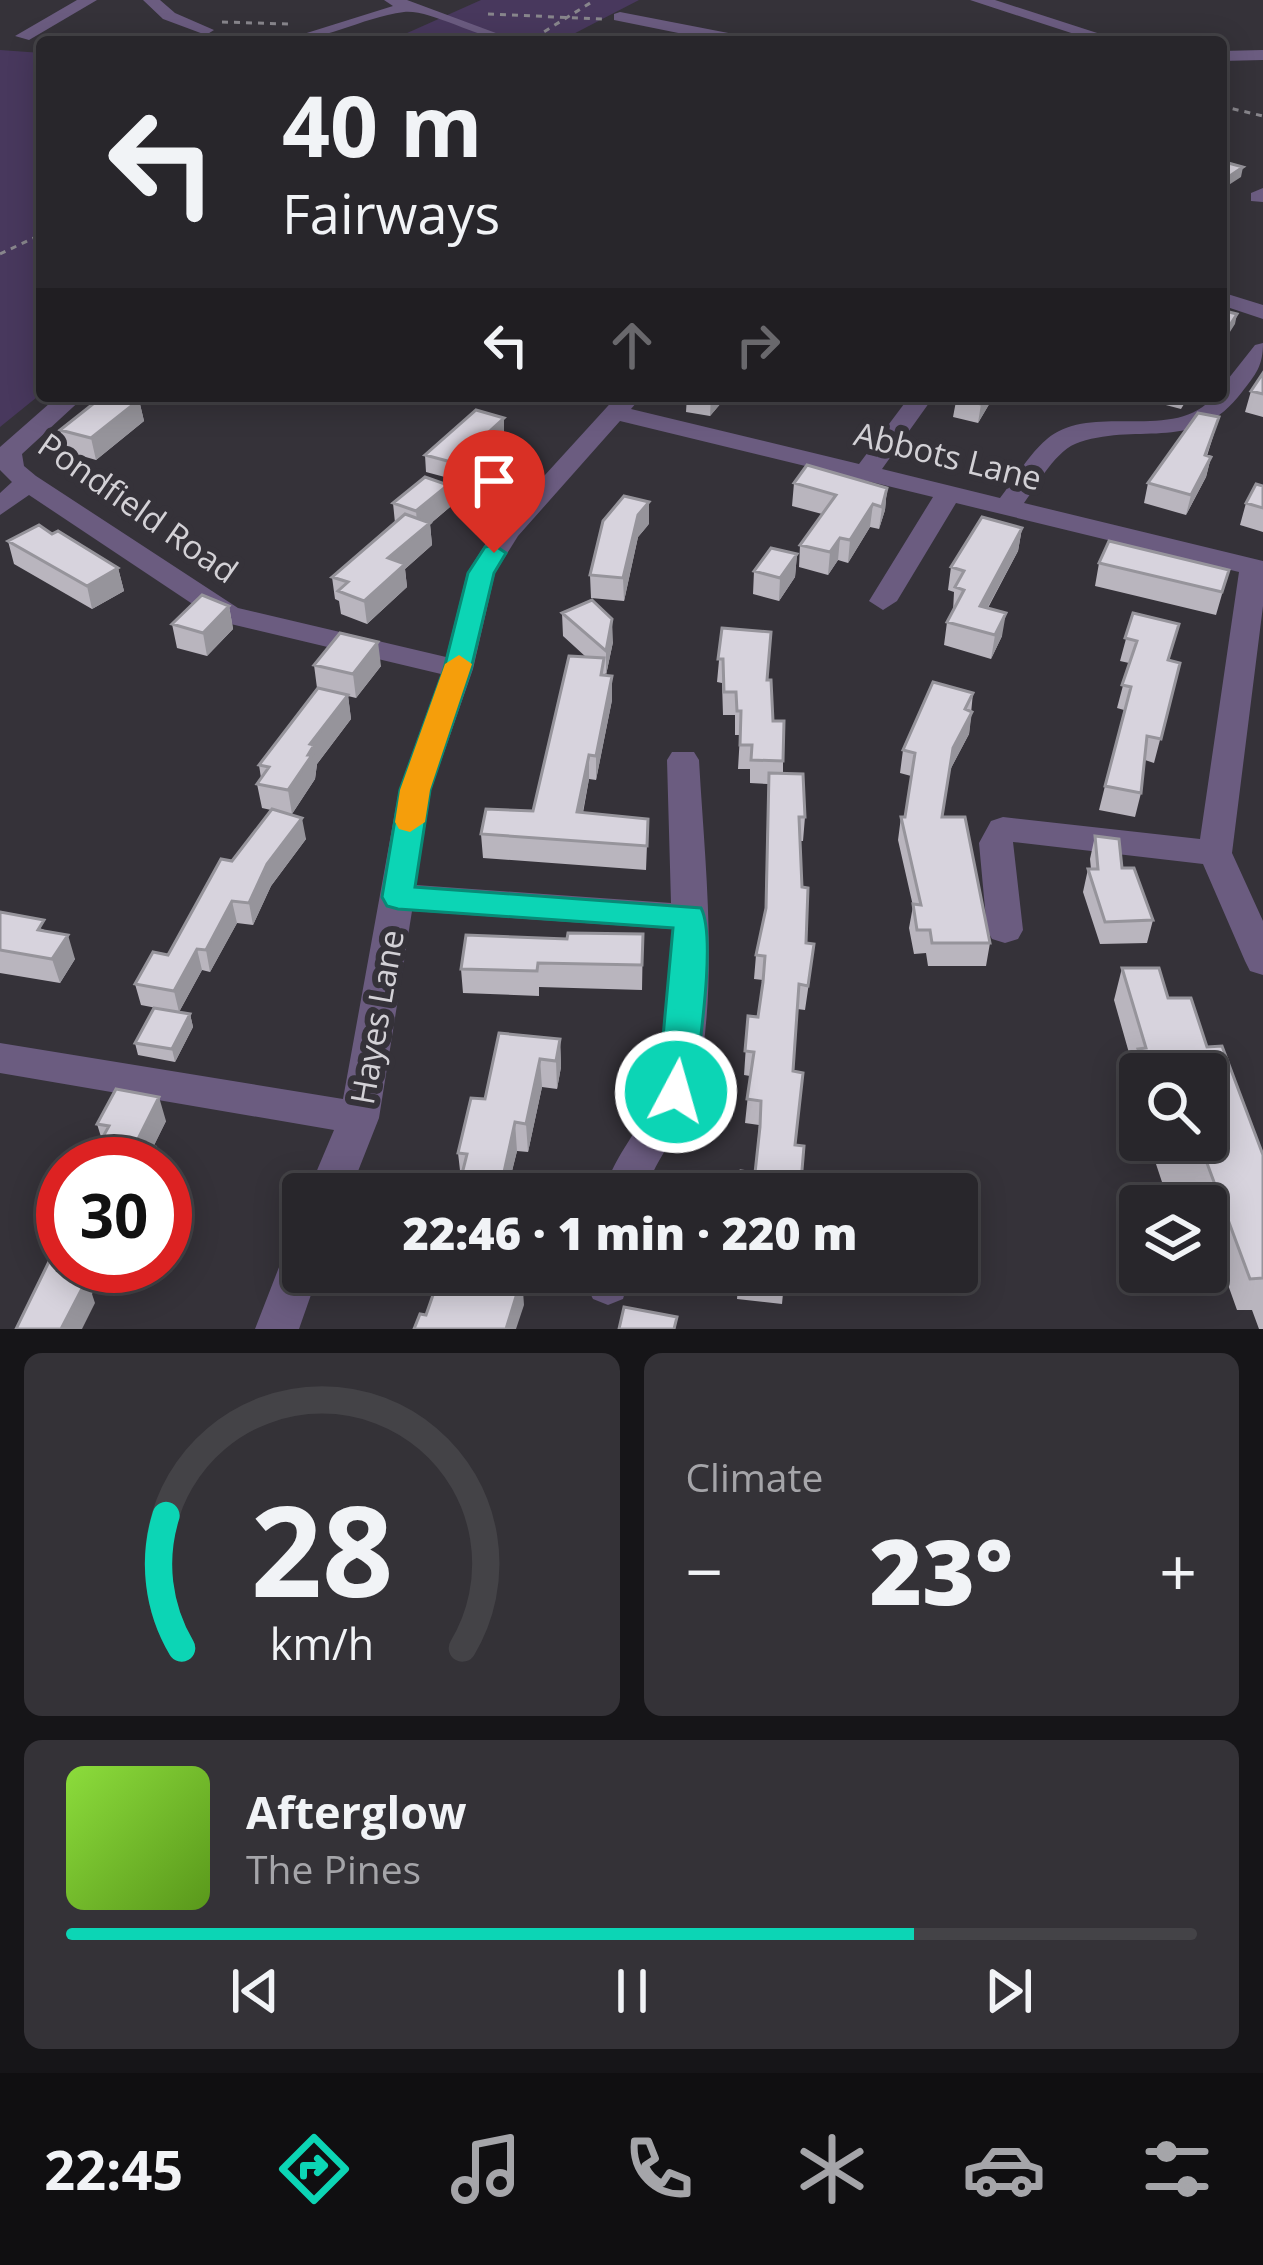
<!DOCTYPE html>
<html lang="en">
<head>
<meta charset="utf-8">
<style>
	:root { --surface:#28262b; --page:#343237; --text:#f1f3f6; --muted:#a5a5a9; --line:#444347; --accent:#0cd5b5 }
	body { margin:0; font-family:"Open Sans",sans-serif; background:var(--page); color:var(--text); height:100vh; display:flex; flex-direction:column; font-size:45px; white-space:nowrap }
	* { box-sizing:border-box; margin:0 }
	p { font-size:39px; color:var(--muted) }
	.icon { flex:none; width:66px; height:66px; fill:none; stroke:currentColor; stroke-width:2; stroke-linecap:round; stroke-linejoin:round }
	.map { position:relative; height:1329px; overflow:hidden }
	.drawer { display:flex; flex-direction:column; gap:24px; padding:24px; background:#161518; flex:1 }
	.drawer>* { flex:none }
	.hud { position:absolute; left:36px; top:36px; width:1191px; height:366px; border-radius:12px; box-shadow:0 6px 30px #0003,0 0 0 3px var(--line); background:#28262b; color:var(--text); overflow:hidden }
	.buttons { position:absolute; left:1119px; top:1053px; display:grid; gap:24px }
	.buttons a { display:grid; place-items:center; width:108px; height:108px; border-radius:12px; background:var(--surface); box-shadow:0 6px 30px #0003,0 0 0 3px var(--line); font-size:60px }
	.speed { position:absolute; left:36px; top:1137px; display:flex; gap:24px; font-size:60px; font-weight:700; text-align:center }
	.speed>* { display:grid; place-content:center; width:156px; height:156px; border-radius:50%; background:var(--surface); box-shadow:0 6px 30px #0003,0 0 0 3px var(--line); line-height:1 }
	.speed .limit { border:18px solid #d22; background:#fff; color:#111 }
	.pin { position:absolute; display:grid; place-items:center; width:102px; height:102px; color:#fff; margin:-123px -51px; border-radius:50% 50% 50% 0; rotate:-45deg; box-shadow:0 0 12px #0007 }
	.pin .icon { rotate:45deg }
	.me { position:absolute; width:132px; margin:-66px; rotate:6deg; stroke-linejoin:round; filter:drop-shadow(0 0 9px #0008) }
	.turn { display:flex; align-items:center; gap:42px; height:252px; padding:0 48px; font-size:54px }
	.turn .icon { width:156px; height:156px; stroke-width:2.5 }
	.turn b { display:block; font-size:84px; line-height:102px }
	.lanes { display:flex; align-items:center; height:114px; padding:0 48px; background:#0003; justify-content:center; gap:60px; direction:ltr }
	.lanes .off { opacity:.35 }
	.big { font-size:90px; font-weight:800; line-height:1.1 }
	.drawer .tile { flex:1; display:flex; flex-direction:column; justify-content:center; gap:18px; min-width:0; padding:0 42px; border-radius:18px; background:var(--page) }
	.drawer .dial { align-items:center; gap:0 }
	.dial svg { height:312px; overflow:visible; fill:none; stroke:var(--line); stroke-width:7; stroke-linecap:round; text-anchor:middle }
	.dial text { fill:var(--text); stroke:none }
	.song { display:flex; align-items:center; gap:36px }
	.cover { width:144px; height:144px; border-radius:18px; background:linear-gradient(135deg,hsl(90 70% 55%),hsl(90 70% 35%)) }
	.played { height:12px; border-radius:6px; background:linear-gradient(90deg,var(--accent) 75%,var(--line) 75%) }
	.keys { display:flex; justify-content:space-around; direction:ltr }
	.heat { display:flex; justify-content:space-between; align-items:center; font-size:66px; direction:ltr }
	.drawer .tiles { flex:1; display:grid; gap:24px; grid-template-columns:1fr 1fr }
	.tile:last-child { grid-column:span 2 }
	.trip { position:absolute; left:282px; top:1173px; width:696px; height:120px; border-radius:12px; background:var(--surface); box-shadow:0 6px 30px #0003,0 0 0 3px var(--line); font-weight:800; line-height:120px; text-align:center }
	.dock { display:flex; height:192px; justify-content:space-around; align-items:center; background:#100f11; color:var(--muted) }
	.dock .icon { width:84px; height:84px }
	.dock .selected { color:var(--accent) }
	.dock b { font-size:54px; color:var(--text) }
	.map>svg:first-child { display:block }
</style>
</head>
<body>
<div class="map">
<svg width="1263" height="1329" viewBox="0 0 1263 1329">
	<rect width="100%" height="100%" fill="#353239"/>
	<path fill="#48385d" d="M481 0H639L558 42H387Z
		M0 50 42 53V393L0 427Z"/>
	<g fill="none" stroke-linecap="round" stroke-linejoin="round">
		<path stroke="#88868c" stroke-width="3" stroke-dasharray="6 6" stroke-linecap="butt" d="M488 14 602 19
			M222 22 288 24
			M534 38 595 0
			M1221 106 1263 116
			M0 254 42 234"/>
		<path fill="#6b5c80" fill-rule="evenodd" d="M77 0H97L29 40 15 36Z
			M143 0H160L175 13 214 30 206 35 163 19Z
			M384 0H407L520 42C482 42 432 9 404 12 360 18 323 42 278 42L393 6Z
			M970 0H995L1125 42H1099Z
			M620 12 749 37 757 42H723L614 20V14Z
			M1263 50V60L1221 61V51Z
			M1263 188V202L1251 201V193Z
			M1221 292 1263 305V319L1221 305Z
			M1263 343C1263 366 1256 374 1242 392 1195 454 1142 422 1080 442 1056 449 1038 484 1024 503L1263 561V606L1232 853 1263 921V975L1250 971 1245 961 1203 864 1013 842 1023 930 1018 939 1005 943 992 939 987 930 979 843 991 821 1003 817 1200 839 1239 572 956 503 897 601 883 610 869 601 933 497 620 421 518 536 495 573 473 669 431 790 416 885 671 903 667 760 672 752H694L699 760C705 867 719 980 697 1085 688 1126 655 1155 645 1194H603C613 1159 635 1135 651 1104 674 1060 671 978 672 929L412 911 379 1118 349 1194H307L334 1130 0 1073V1043L343 1099 399 790 441 674 218 621 29 495 0 515V493L12 482 0 470V447L58 396H85L22 454 24 466 36 476 238 608 446 657 467 573 493 532 617 396H642L631 409 859 464 910 396H934L882 469 1000 498C1015 479 1029 454 1047 439 1091 401 1176 444 1214 396H1221V388L1255 345Z
			M303 1238V1272H319L299 1329H255L288 1244Z
			M589 1272H631L623 1299 608 1305 593 1299 586 1285Z"/>
	</g>
	<path fill="#b9b5be" d="M1263 373V417L1245 412 1251 391Z
		M687 396H727L710 416 686 412Z
		M957 396H1012L1004 405 991 401 978 423 953 417Z
		M1143 396H1189L1181 409 1143 399Z
		M139 400 144 421 96 460 65 451 60 430Z
		M1219 417 1207 456 1211 457 1206 477 1186 515 1144 503 1148 483Z
		M504 418V435L456 480 426 472 425 455Z
		M794 483 887 488 885 510 879 529 870 527 848 563 838 560 828 575 799 567 800 545 822 514 792 506Z
		M448 485 450 507 430 524 432 545 405 569 407 587 367 624 341 614 339 601 335 599 332 577 395 523 393 503Z
		M1263 486V532L1240 525 1246 503Z
		M649 524 638 537 624 601 591 598 590 575Z
		M1022 528 1018 551 988 608 1002 636 991 659 944 645 947 622 953 611 954 592 948 590 951 567Z
		M52 534 118 568 124 591 92 609 14 564 8 541Z
		M797 554 795 577 779 601 753 594 754 571Z
		M1099 563 1229 570 1216 615 1095 586Z
		M229 606 233 629 207 656 177 648 172 624Z
		M562 613 613 642 606 675 605 673V676H612V700L596 780 589 779 583 813 648 819 646 870 483 858 481 834 533 811 586 657 563 636Z
		M1133 613 1169 660 1180 663 1154 763 1145 760 1141 793 1135 817 1099 810 1124 710 1117 708 1129 663 1120 661Z
		M722 628 767 680 773 721 783 761V773L805 817 803 841H800L806 943 811 969 805 1010 797 1009 755 1173 759 1125 745 1123 750 1076 744 1075 748 1016 758 1017 763 980 754 979 756 955 765 914 768 784 750 783V769H738L740 735H735V715H723L722 683 717 682Z
		M314 665 381 666 356 698 348 696 351 719 317 764 315 779 292 814 306 839 271 886 253 925 237 923 210 972 202 970 179 1012 190 1014 193 1027 175 1062 138 1055 135 1043 177 1012 141 1005 135 984 168 955 232 861 271 810 262 808 257 784 261 778 259 765 317 688Z
		M973 693 969 734 950 770 942 817 990 943 986 966H928L926 953 914 954 909 928 913 906 898 840 901 817H905L911 776 900 773 903 750Z
		M1095 836 1122 868 1153 920 1147 943 1100 944 1083 892 1088 869H1091L1090 859Z
		M0 912 47 931 75 959 60 983 0 973Z
		M643 934 642 990 539 987V996L463 993 461 969Z
		M1122 968 1168 998 1207 1047 1263 1155V1329H1259L1252 1310H1237L1206 1223V1206H1200L1193 1187 1164 1188 1148 1140H1206V1074H1140V1114L1129 1081 1133 1067 1114 1000Z
		M560 1039 561 1067 557 1089 542 1087 528 1152 517 1151 511 1175 461 1179 458 1153 485 1099Z
		M166 1121 153 1147 160 1164H88L102 1140 97 1124Z
		M739 1272H785L782 1304 737 1299Z"/>
	<path fill="#96949b" d="M1243 167 1241 177 1221 190V182Z
		M1237 314 1235 324 1221 346V339Z
		M711 396H727L710 416Z
		M986 396H992L991 401 978 423 981 404Z
		M139 400 144 421 96 460 91 438Z
		M504 418V435L456 480 455 463Z
		M1211 457 1206 477 1186 515 1191 495Z
		M448 485 450 507 430 524 432 545 405 569 407 587 367 624 364 601 388 558 418 533 416 511Z
		M887 488 885 510 879 529 882 507Z
		M649 502V524L638 537 624 601 623 578 638 515Z
		M873 504 870 527 848 563 850 540Z
		M1022 528 1018 551 976 629 980 606Z
		M840 538 838 560 828 575 830 552Z
		M797 554 795 577 779 601 780 578Z
		M118 568 124 591 92 609 87 586Z
		M229 606 233 629 207 656 203 633Z
		M1006 613 1002 636 991 659 995 635Z
		M612 619 613 642 606 675V651Z
		M378 642 381 666 356 698 353 674Z
		M612 676V700L596 780V756Z
		M348 695 351 719 317 764 315 779 292 814 288 790 310 744Z
		M972 712 969 734 950 770 953 748Z
		M589 755V779L578 836 577 812Z
		M302 818 306 839 271 886 253 925 249 903 267 864Z
		M232 901 237 923 210 972 206 950Z
		M68 935 75 959 60 983 52 959Z
		M197 949 202 970 179 1012 174 991Z
		M190 1014 193 1027 175 1062 172 1049Z
		M560 1039 561 1067 557 1089 556 1061Z
		M540 1059 542 1087 528 1152 526 1124Z
		M159 1097 166 1121 145 1164 136 1143Z
		M515 1122 517 1151 511 1175 513 1194H505L504 1172Z
		M155 1147 160 1164H146Z
		M86 1266H106L92 1294 95 1303 82 1329H61Z
		M522 1277 524 1305 516 1329H506Z"/>
	<path fill="#d7d3dd" stroke="#96949b" stroke-width="3" d="M1221 161 1243 167 1221 182Z
		M1221 310 1237 314 1221 339Z
		M1263 373V394L1251 391Z
		M103 396H121L139 400 91 438 60 430Z
		M957 396H986L981 404 956 398Z
		M476 410 504 418 455 463 425 455Z
		M1198 413 1219 417 1205 455 1211 457 1191 495 1148 483Z
		M807 465 887 488 882 507 873 504 850 540 840 538 830 552 800 545 836 495 794 483Z
		M425 477 448 485 416 511 393 503Z
		M1256 484 1263 486V508L1246 503Z
		M624 496 649 502 638 515 623 578 590 575 603 521Z
		M405 514 430 523 388 558 405 564 364 601 338 591 348 582 332 577Z
		M982 517 1022 528 980 606 1006 613 995 635 947 622 964 590 955 587 964 571 951 567Z
		M39 525 52 534 58 531 118 568 87 586 8 541Z
		M1109 541 1229 570 1222 592 1099 563Z
		M771 548 797 554 780 578 754 571Z
		M202 595 229 606 203 633 172 624Z
		M592 600 612 619 606 651 562 613Z
		M1133 613 1179 624 1168 660 1180 663 1161 739 1147 736 1141 793 1105 786 1131 687 1122 685 1137 641 1125 638Z
		M722 628 771 632 767 680H771L773 721H784L783 761 751 760 752 745H740L741 711H737L736 692H724L723 659H718Z
		M340 633 378 642 353 674 314 665Z
		M569 656 604 658 601 675 612 676 596 756 589 755 577 812 648 819 647 846 481 834 486 809 533 811Z
		M933 682 973 693 965 709 972 712 953 748 942 817H965L990 943H932L930 930H917L913 904 921 905 901 817H905L915 753 903 750Z
		M318 688 348 695 310 744 314 745 308 755H312L288 790 257 784 269 767 259 765Z
		M769 773 803 774 805 817H799L802 887 808 888 806 943 814 944 808 986 799 984 793 1071 803 1073 795 1145 804 1146 800 1194H738L741 1171 755 1173 760 1127 761 1101 747 1099 754 1052 745 1051 748 1016 758 1017 763 982 765 956 756 955 766 908Z
		M272 809 302 818 267 864 249 903 232 901 206 950 197 949 174 991 135 984 153 952 168 955 221 859 232 861Z
		M1095 836 1119 839 1122 868H1134L1153 920 1105 922 1088 869H1098Z
		M0 912 44 920 38 930 68 935 52 959 0 950Z
		M568 933 643 934 642 965 538 963 537 971 461 969 466 935 567 939Z
		M1122 968H1159L1168 998H1191L1207 1047 1222 1046 1263 1155V1278L1250 1279 1204 1155 1174 1157 1169 1140H1206V1074H1147L1138 1049 1146 1048Z
		M154 1008 190 1014 172 1049 135 1043Z
		M499 1033 560 1039 556 1061 540 1059 526 1124 515 1122 504 1172 511 1173 506 1194H457L467 1154 458 1153 471 1098 485 1099Z
		M116 1089 159 1097 136 1143 155 1147 146 1164H88L109 1126 97 1124Z
		M63 1233V1266H86L80 1278 87 1279 61 1329H16Z
		M441 1272H500L522 1277 506 1329H414L420 1314 426 1315Z
		M739 1272H785L784 1281 739 1275Z
		M624 1307 677 1317 674 1329H619Z"/>
	<path fill="#0cd5b5" stroke="#088a76" stroke-width="3" d="M494 545 506 553 494 573 471 669 430 790 415 887 701 908C717 938 698 1054 694 1092L689 1102 676 1106 664 1102 658 1092 673 928 398 909 387 906 382 897 400 790 444 669 468 573 485 547Z"/>
	<path fill="#f59e0b" d="M459 655 472 664 430 790 425 822 410 832 399 829 395 822 400 790 445 664Z"/>
	<g text-anchor="middle" stroke-width="12" stroke-linejoin="round" paint-order="stroke">
		<g font-size="33" fill="#d3d1d6" stroke="#353239">
			<text transform="translate(948 456) rotate(14)" y="12">Abbots Lane</text>
			<text transform="translate(138 508) rotate(35)" y="12">Pondfield Road</text>
			<text transform="translate(377 1017) rotate(-80)" y="12">Hayes Lane</text>
		</g>
	</g>
</svg>
<div class="buttons">
<a><svg class="icon" aria-label="search" viewBox="0 0 24 24"><circle cx="10" cy="10" r="6"/><path d="M15 15l6 6"/></svg></a>
<a><svg class="icon" aria-label="layers" viewBox="0 0 24 24"><path d="M12 4l9 5-9 5-9-5zM3 14l9 5 9-5"/></svg></a>
</div>
<div class="speed"><div class="limit">30</div></div>
<div class="pin" style="left:494px;top:553px;background:#d93025"><svg class="icon" aria-label="arrive" viewBox="0 0 24 24"><path d="M6 21V4h12l-3 4 3 4H6"/></svg></div>
<svg class="me" style="left:676px;top:1092px" viewBox="-20 -20 40 40"><circle r="17" fill="#0cd5b5" stroke="#fff" stroke-width="3"/><path d="M0-11L8 9 0 5-8 9z" fill="#fff"/></svg>
<div class="trip">22:46 · 1 min · 220 m</div>
<div class="hud">
<div class="turn"><svg class="icon" aria-label="left" viewBox="0 0 24 24"><path d="M17 20v-9H6M10 6l-5 5 5 5"/></svg><div><b>40 m</b>Fairways</div></div>
<div class="lanes"><svg class="icon" aria-label="left" viewBox="0 0 24 24"><path d="M17 20v-9H6M10 6l-5 5 5 5"/></svg><svg class="icon off" aria-label="ahead" viewBox="0 0 24 24"><path d="M12 20V5M6 11l6-6 6 6"/></svg><svg class="icon off" aria-label="right" viewBox="0 0 24 24"><path d="M7 20v-9h11M14 6l5 5-5 5"/></svg></div>
</div>
</div>
<section class="drawer">
<div class="tiles">
<div class="tile dial"><svg viewBox="0 0 100 80">
<path d="M14 69A42 42 0 1 1 86 69"/>
<path d="M14 69A42 42 0 0 1 10 35" stroke="#0cd5b5"/>
<text x="50" y="56" font-size="32" font-weight="700">28</text>
<text x="50" y="72" font-size="11">km/h</text>
</svg></div>
<div class="tile"><p>Climate</p>
<div class="heat"><a>−</a><b class="big">23°</b><a>+</a></div>
</div>
<div class="tile">
<div class="song"><i class="cover"></i><div><b>Afterglow</b><p>The Pines</p></div></div>
<div class="played"></div>
<div class="keys"><svg class="icon" aria-label="previous" viewBox="0 0 24 24"><path d="M18 5L8 12l10 7zM5 5v14"/></svg><svg class="icon" aria-label="pause" viewBox="0 0 24 24"><path d="M8 5v14M16 5v14"/></svg><svg class="icon" aria-label="next" viewBox="0 0 24 24"><path d="M6 5l10 7-10 7zM19 5v14"/></svg></div>
</div>
</div>
</section>
<nav class="dock">
<b>22:45</b>
<svg class="icon selected" aria-label="directions" viewBox="0 0 24 24"><path d="M12 3l9 9-9 9-9-9zM9 14v-3h6M13 9l2 2-2 2"/></svg>
<svg class="icon" aria-label="music" viewBox="0 0 24 24"><path d="M9 18V5l10-2v13"/><circle cx="6" cy="18" r="3"/><circle cx="16" cy="16" r="3"/></svg>
<svg class="icon" aria-label="phone" viewBox="0 0 24 24"><path d="M5 4h4l2 5-3 2q2 4 5 5l2-3 5 2v4C11 20 4 13 5 4z"/></svg>
<svg class="icon" aria-label="climate" viewBox="0 0 24 24"><path d="M12 3v18M4 7l16 10M4 17L20 7"/></svg>
<svg class="icon" aria-label="car" viewBox="0 0 24 24"><path d="M5 17H2v-5l4-1 3-4h7l3 4 3 1v5h-3M9 17h6M6 11h13"/><circle cx="7" cy="17" r="2"/><circle cx="17" cy="17" r="2"/></svg>
<svg class="icon" aria-label="filters" viewBox="0 0 24 24"><path d="M4 7h16M4 17h16"/><circle cx="9" cy="7" r="2"/><circle cx="15" cy="17" r="2"/></svg>
</nav>
</body>
</html>
